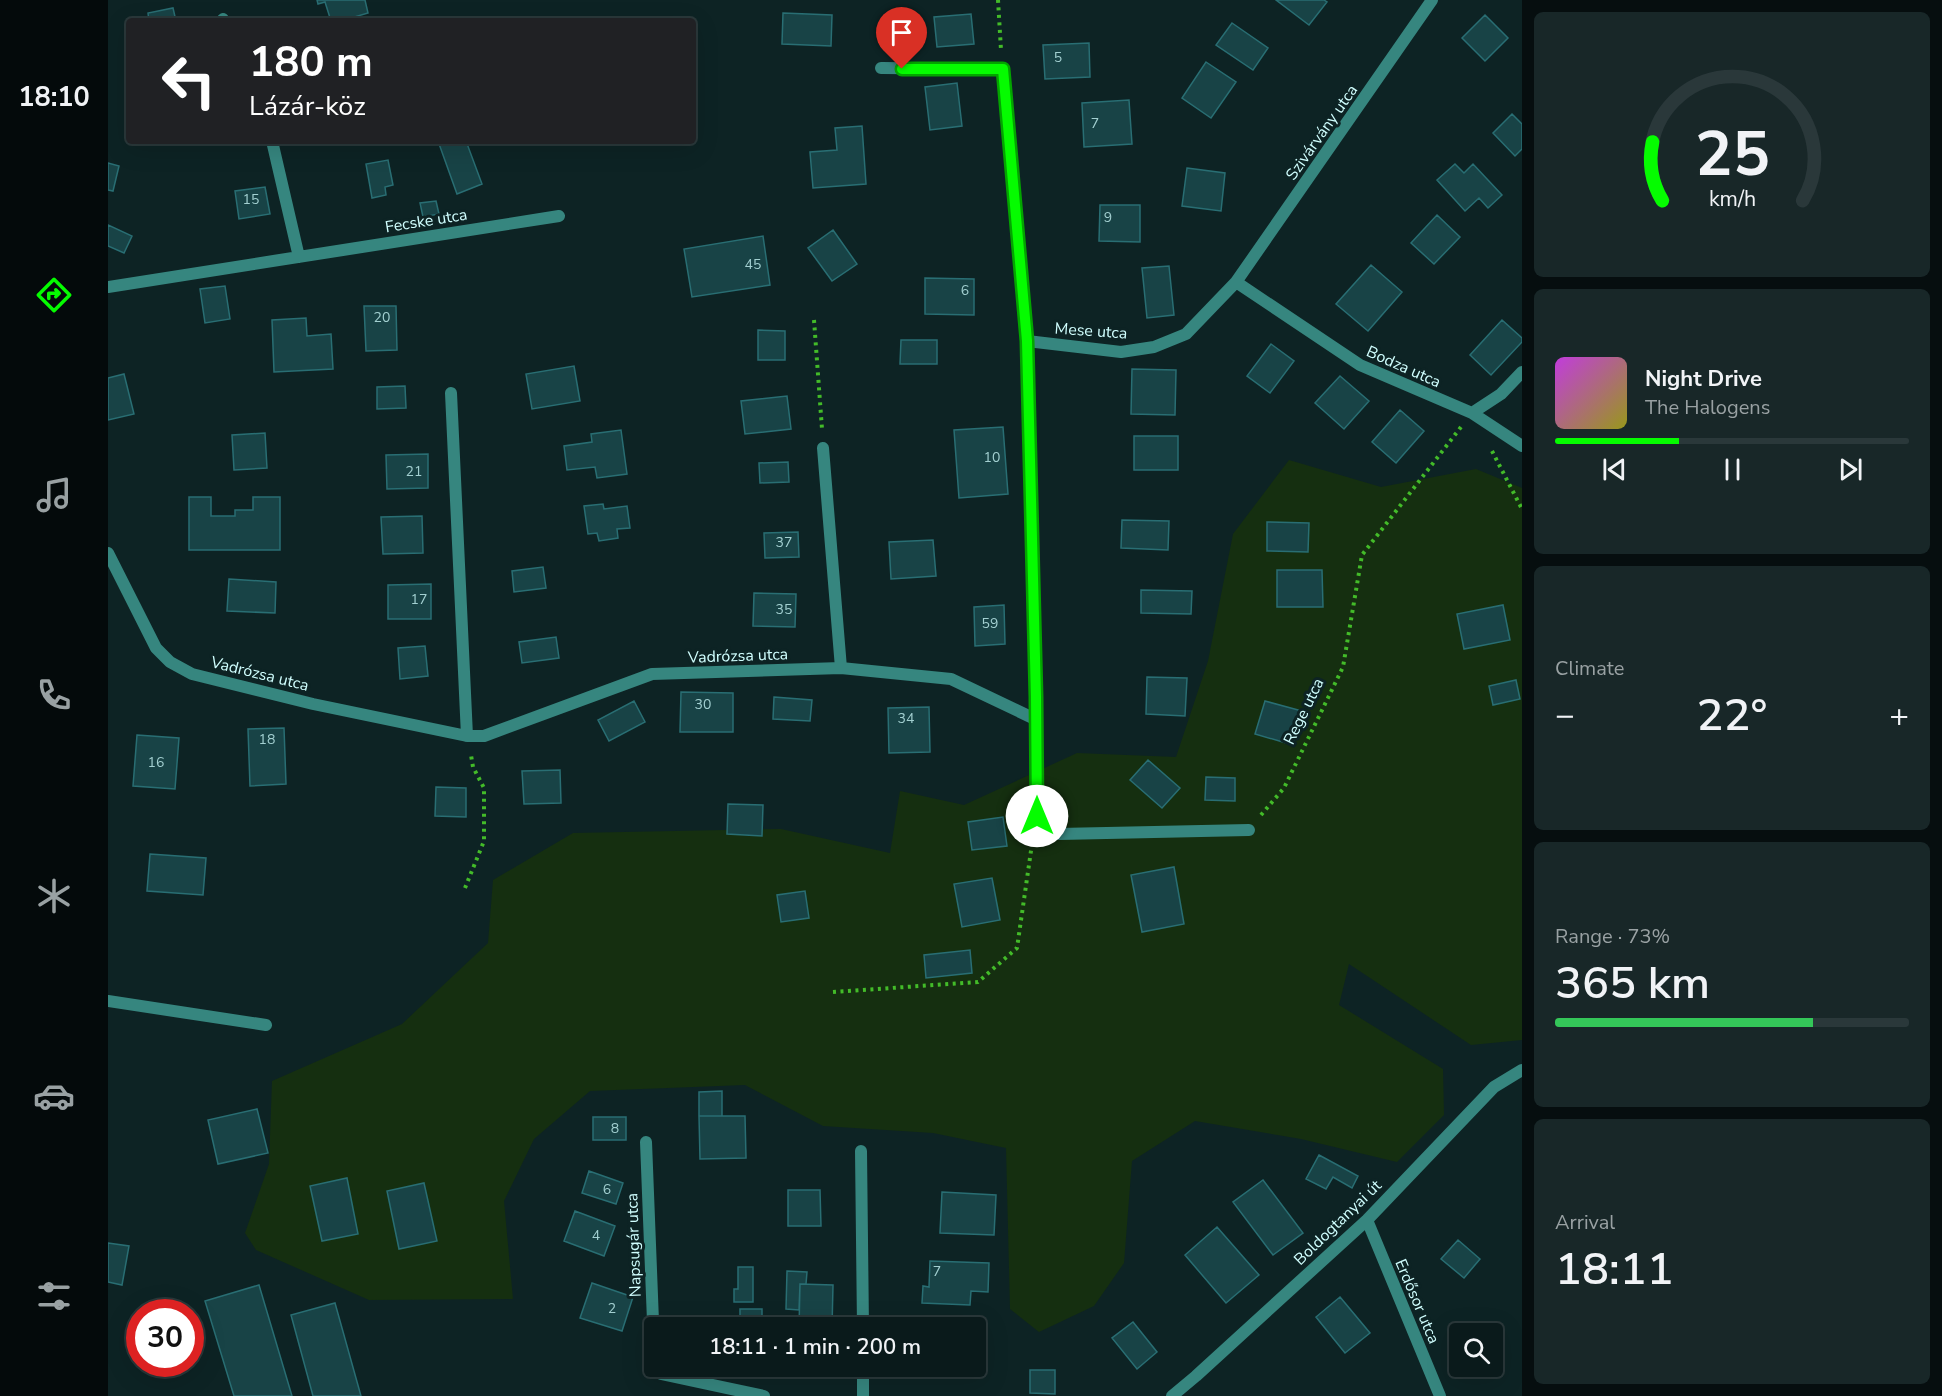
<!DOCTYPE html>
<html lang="en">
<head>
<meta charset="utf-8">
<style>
	:root { --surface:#0a1a1b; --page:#182728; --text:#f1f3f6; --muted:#99a1a3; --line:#2a383a; --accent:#05fc00 }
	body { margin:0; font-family:"Nunito Sans",sans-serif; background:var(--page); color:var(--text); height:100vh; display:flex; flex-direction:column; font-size:22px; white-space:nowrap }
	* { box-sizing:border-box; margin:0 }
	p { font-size:20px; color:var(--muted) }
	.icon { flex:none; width:33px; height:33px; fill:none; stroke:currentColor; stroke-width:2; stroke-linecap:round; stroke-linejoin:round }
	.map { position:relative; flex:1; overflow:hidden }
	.panel { display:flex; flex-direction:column; gap:12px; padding:12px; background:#060e0f; width:420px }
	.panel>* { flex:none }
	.top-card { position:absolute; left:18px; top:18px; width:570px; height:126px; border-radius:6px; box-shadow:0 6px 24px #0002,0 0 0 2px var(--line); background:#202124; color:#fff; overflow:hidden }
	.controls { position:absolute; left:1341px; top:1323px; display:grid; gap:12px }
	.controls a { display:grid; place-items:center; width:54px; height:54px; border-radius:6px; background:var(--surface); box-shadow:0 6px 24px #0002,0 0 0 2px var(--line); font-size:30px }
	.speed { position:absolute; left:18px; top:1299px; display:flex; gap:12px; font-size:30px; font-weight:700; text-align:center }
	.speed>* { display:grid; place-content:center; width:78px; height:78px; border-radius:50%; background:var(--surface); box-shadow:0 6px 24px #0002,0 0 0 2px var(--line); line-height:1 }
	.speed .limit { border:9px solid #d22; background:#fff; color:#111 }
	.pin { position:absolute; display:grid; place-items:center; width:51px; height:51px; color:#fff; margin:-62px -26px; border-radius:50% 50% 50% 0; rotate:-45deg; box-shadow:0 0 6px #0007 }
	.pin .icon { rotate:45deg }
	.me { position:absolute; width:66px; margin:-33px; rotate:0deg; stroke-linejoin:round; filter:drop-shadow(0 0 4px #0008) }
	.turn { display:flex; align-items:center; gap:21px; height:126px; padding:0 24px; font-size:27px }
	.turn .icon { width:78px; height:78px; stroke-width:2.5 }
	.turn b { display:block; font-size:42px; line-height:51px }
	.big { font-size:45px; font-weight:600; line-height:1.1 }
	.panel .card { flex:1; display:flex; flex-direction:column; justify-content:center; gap:9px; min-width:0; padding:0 21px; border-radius:9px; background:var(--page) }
	.panel .dial { align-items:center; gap:0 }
	.dial svg { height:156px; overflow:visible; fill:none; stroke:var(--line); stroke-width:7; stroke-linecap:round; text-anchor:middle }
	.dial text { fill:var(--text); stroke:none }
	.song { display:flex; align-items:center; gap:18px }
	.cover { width:72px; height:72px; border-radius:9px; background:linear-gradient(135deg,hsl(290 70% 55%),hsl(60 70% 35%)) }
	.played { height:6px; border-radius:3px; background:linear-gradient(90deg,var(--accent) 35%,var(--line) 35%) }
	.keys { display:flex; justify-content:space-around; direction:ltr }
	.heat { display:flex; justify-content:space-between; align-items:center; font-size:33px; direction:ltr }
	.charge { height:9px; border-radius:4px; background:linear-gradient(90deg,#34c759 73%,var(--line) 0) }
	.trip { position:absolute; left:536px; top:1317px; width:342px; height:60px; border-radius:6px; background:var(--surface); box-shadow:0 6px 24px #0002,0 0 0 2px var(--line); font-weight:600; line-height:60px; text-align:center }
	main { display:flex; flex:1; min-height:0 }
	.tab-bar { display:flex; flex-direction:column; width:108px; justify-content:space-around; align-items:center; background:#040a0b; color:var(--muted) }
	.tab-bar .icon { width:42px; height:42px }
	.tab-bar .current { color:var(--accent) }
	.tab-bar b { font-size:27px; color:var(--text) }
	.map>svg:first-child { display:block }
</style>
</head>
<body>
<main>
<nav class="tab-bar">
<b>18:10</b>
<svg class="icon current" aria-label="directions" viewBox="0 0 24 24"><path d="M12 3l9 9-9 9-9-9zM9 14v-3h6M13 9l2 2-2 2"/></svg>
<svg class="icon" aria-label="music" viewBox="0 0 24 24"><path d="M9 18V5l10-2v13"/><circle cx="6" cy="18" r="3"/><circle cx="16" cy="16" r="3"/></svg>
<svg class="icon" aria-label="phone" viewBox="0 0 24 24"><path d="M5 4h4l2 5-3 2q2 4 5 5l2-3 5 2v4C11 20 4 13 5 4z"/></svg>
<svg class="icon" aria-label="climate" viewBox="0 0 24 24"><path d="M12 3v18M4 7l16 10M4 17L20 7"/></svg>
<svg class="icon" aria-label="car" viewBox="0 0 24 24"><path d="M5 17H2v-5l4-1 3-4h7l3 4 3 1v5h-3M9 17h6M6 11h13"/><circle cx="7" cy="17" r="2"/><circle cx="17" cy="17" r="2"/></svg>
<svg class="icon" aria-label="filters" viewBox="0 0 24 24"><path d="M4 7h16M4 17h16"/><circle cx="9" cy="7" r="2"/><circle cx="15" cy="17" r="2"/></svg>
</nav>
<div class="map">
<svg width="1414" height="1396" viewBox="0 0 1414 1396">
	<rect width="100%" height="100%" fill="#0d2324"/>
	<path fill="#152f10" d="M1181 460 1273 487 1368 469 1414 488V1040L1363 1045 1241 964 1231 1005 1335 1069 1336 1115 1289 1162 1193 1139 1087 1121 1024 1161 1016 1263 986 1306 931 1332 902 1309 898 1148 825 1133 715 1126 637 1085 482 1091 426 1139 396 1201 405 1299 261 1300 148 1250 137 1233 161 1164 164 1081 294 1024 380 943 385 880 465 833 673 829 782 853 792 791 856 805 969 753 1068 757 1100 661 1125 534Z"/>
	<path fill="#184346" stroke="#296e73" stroke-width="1.5" d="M209 0H257L260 13 233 21H223L217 2 210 4Z
		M1168 0H1216L1219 2 1201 25Z
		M65 8 68 21H41L40 13Z
		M675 13 724 15 723 46 674 44Z
		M863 14 866 44 829 47 826 17Z
		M1377 15 1400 38 1377 61 1354 38Z
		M1124 23 1160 48 1145 70 1108 45Z
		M981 43 982 77 937 79 935 45Z
		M1098 62 1128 82 1103 118 1074 98Z
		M849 83 854 126 822 130 817 87Z
		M1021 100 1024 144 976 147 974 103Z
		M1404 114 1414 124V149L1407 156 1385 133Z
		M754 126 758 184 705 188 702 152 729 150 727 128Z
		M330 141H358L374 184 349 194Z
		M280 160 285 185 277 187 278 195 264 198 258 164Z
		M0 163 11 166 5 191 0 190Z
		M1347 164 1356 173 1365 164 1394 195 1380 208 1371 198 1357 211 1329 180Z
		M1079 168 1117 173 1113 211 1074 206Z
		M157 187 162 214 131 219 127 191Z
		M328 201 331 214 315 217 312 203Z
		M992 205H1032V242L991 241Z
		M1329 215 1352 237 1326 264 1303 243Z
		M0 225 24 236 16 253 0 246Z
		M725 230 749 264 724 281 700 248Z
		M655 236 662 285 584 297 576 249Z
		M1263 265 1294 292 1260 331 1228 304Z
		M1061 266 1066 315 1039 318 1034 268Z
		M817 278 866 279V315L817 314Z
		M117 286 122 319 97 323 92 289Z
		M256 306H288L289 350 258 351Z
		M198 318 199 336 223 334 225 369 166 372 164 320Z
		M1394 320 1414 338V342L1383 375 1362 355Z
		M650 330 677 331V360H650Z
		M793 340H829V364H792Z
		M1163 344 1186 361 1162 393 1139 376Z
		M466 366 472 401 424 409 418 374Z
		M1024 369 1068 370 1067 415 1023 414Z
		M16 374 26 414 0 420V378Z
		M1232 376 1261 401 1236 429 1207 403Z
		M297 386 298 408 269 409V387Z
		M679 396 683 429 637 434 633 401Z
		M1292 410 1316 431 1288 463 1264 442Z
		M895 427 900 494 851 498 846 430Z
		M513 430 519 474 489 478 487 467 459 470 456 446 484 442 483 434Z
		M157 433 159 468 126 470 124 435Z
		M1026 436H1070V470H1026Z
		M320 454V488L279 489 278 455Z
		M680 462 681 482 652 483 651 463Z
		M81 497H103V516H127V510H145V497H172V550H81Z
		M495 504 496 509 519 506 522 528 509 529 510 538 491 541 489 533 480 534 476 506Z
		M314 516 315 553 275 554 273 517Z
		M1014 520 1061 521 1060 550 1013 548Z
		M1159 522 1201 523 1200 552 1159 551Z
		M690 532 691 557 657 558 656 533Z
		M825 540 828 576 783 579 781 542Z
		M435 567 438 588 406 592 404 571Z
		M1169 570H1214L1215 607H1169Z
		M121 579 168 582 167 613 119 611Z
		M323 584V619H280V585Z
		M1033 590 1084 591 1083 614 1033 613Z
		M646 593 688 594 687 627 645 626Z
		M896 605 897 644 867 646 866 607Z
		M1395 605 1402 640 1356 649 1349 614Z
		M448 637 451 658 414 663 411 642Z
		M317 646 320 676 292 679 290 648Z
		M1039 677 1079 678 1077 716 1038 714Z
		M1408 680 1412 699 1385 705 1381 686Z
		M573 692 625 693V732H572Z
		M666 697 704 700 702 721 665 719Z
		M526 701 537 722 501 741 490 720Z
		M1157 701 1194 711 1185 745 1147 734Z
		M821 707 822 752 781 753 780 708Z
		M176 728 178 784 142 786 140 729Z
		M29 735 71 738 67 789 25 786Z
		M1040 760 1072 788 1054 808 1022 780Z
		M452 770 453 803 416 804 414 771Z
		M1098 777 1127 778V801L1097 800Z
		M328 787 358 788V817L327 816Z
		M620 804 655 805 654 836 619 834Z
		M895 817 899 846 864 850 860 822Z
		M42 854 98 858 95 895 39 891Z
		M1066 867 1076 924 1034 932 1023 875Z
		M884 878 892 920 854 927 846 884Z
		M697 891 701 918 673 922 669 895Z
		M862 950 864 973 818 978 816 955Z
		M614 1091V1116H591V1092Z
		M149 1109 160 1153 110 1164 100 1120Z
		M591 1116H637L638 1158 592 1159Z
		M485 1117H518V1140H485Z
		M1211 1155 1250 1176 1244 1188 1225 1177 1218 1189 1198 1179Z
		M481 1171 515 1183 508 1204 474 1193Z
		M239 1178 250 1234 214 1241 202 1186Z
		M1155 1180 1195 1233 1165 1255 1125 1202Z
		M316 1183 329 1241 291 1249 279 1191Z
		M680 1190H712L713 1226H680Z
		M834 1192 888 1195 886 1235 832 1233Z
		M467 1211 507 1226 496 1256 456 1241Z
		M1109 1227 1151 1275 1118 1303 1077 1255Z
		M1350 1240 1372 1259 1356 1278 1333 1259Z
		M0 1243 21 1246 14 1285 0 1282Z
		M822 1261 881 1263 880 1292 863 1291 862 1305 814 1303 815 1286 821 1287Z
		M630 1267H645V1302H626V1289H630Z
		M679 1271 699 1272 698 1284H692L691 1310 678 1309Z
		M484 1283 525 1297 514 1331 472 1318Z
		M692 1284 725 1285 724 1328H691Z
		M151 1285 184 1396H126L97 1301Z
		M1232 1297 1262 1333 1237 1353 1208 1317Z
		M227 1303 253 1396H205L183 1315Z
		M632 1309H654V1328H632Z
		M1025 1322 1049 1352 1029 1369 1004 1338Z
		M802 1366H824V1373H802Z
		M922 1370H947V1394L922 1393Z"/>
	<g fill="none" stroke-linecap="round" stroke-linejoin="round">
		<path stroke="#43bb29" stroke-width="4" stroke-dasharray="3 4.5" stroke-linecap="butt" d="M890 0 893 50
			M706 320 714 429
			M1384 451 1414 509
			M1153 815 1176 788 1235 667 1254 555 1353 427
			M357 888 376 841V788L365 767 363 755
			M725 992 870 982 909 948 925 837"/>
		<path stroke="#36867f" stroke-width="12" d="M115 19 116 21
			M773 68 895 69 919 341 929 720V816L951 834 1141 830
			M164 141 191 257
			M1128 282 1252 365 1364 413 1414 446
			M0 287 451 216
			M919 341 1013 352 1046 347 1078 334 1128 282 1324 0
			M343 393 359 736
			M1364 413 1393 394 1414 372
			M715 448 733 668
			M0 553 48 648 62 662 84 674 205 704 359 736H376L544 674 733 668 843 679 929 720
			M0 1001 158 1025
			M538 1142 546 1347
			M753 1151 755 1328
			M1259 1220 1332 1396
			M547 1366 553 1374 656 1396
			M755 1366V1396
			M1064 1396 1088 1376 1259 1220 1386 1087 1414 1070"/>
	</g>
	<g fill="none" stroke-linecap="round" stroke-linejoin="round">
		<defs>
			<path id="route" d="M794 69H895L919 341 928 697 929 816"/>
		</defs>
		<use href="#route" stroke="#03a400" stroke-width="15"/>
		<use href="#route" stroke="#05fc00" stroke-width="10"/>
	</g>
	<g text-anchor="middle" stroke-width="6" stroke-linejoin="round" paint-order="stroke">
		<g font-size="14" fill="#a3d0d1">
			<text x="950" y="62">5</text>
			<text x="987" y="128">7</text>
			<text x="143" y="204">15</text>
			<text x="1000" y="222">9</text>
			<text x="645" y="269">45</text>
			<text x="857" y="295">6</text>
			<text x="274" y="322">20</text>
			<text x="884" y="462">10</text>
			<text x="306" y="476">21</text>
			<text x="676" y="547">37</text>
			<text x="311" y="604">17</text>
			<text x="676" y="614">35</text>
			<text x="882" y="628">59</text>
			<text x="595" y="709">30</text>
			<text x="798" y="723">34</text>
			<text x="159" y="744">18</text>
			<text x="48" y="767">16</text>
			<text x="507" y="1133">8</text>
			<text x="499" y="1194">6</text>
			<text x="488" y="1240">4</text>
			<text x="829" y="1276">7</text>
			<text x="504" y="1313">2</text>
		</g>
		<g font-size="16" fill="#d1ffff" stroke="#0d2324">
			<text transform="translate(1213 132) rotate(-55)" y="6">Szivárvány utca</text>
			<text transform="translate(318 220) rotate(-9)" y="6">Fecske utca</text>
			<text transform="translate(983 330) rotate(4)" y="6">Mese utca</text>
			<text transform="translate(1296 366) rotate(24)" y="6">Bodza utca</text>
			<text transform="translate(630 655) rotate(-2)" y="6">Vadrózsa utca</text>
			<text transform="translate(152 673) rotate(14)" y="6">Vadrózsa utca</text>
			<text transform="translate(1195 711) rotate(-64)" y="6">Rege utca</text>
			<text transform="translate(1229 1222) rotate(-44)" y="6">Boldogtanyai út</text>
			<text transform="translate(525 1245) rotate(-92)" y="6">Napsugár utca</text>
			<text transform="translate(1310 1301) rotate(67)" y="6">Erdősor utca</text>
		</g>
	</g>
</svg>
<div class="controls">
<a><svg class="icon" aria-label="search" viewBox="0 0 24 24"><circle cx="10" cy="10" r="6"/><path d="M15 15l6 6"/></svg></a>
</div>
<div class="speed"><div class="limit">30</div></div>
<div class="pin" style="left:794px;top:69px;background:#d93025"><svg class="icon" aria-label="arrive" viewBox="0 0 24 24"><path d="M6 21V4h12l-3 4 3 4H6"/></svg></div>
<svg class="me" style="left:929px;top:816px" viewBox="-20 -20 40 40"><circle r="19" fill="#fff"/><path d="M0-13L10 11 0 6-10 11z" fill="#05fc00"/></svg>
<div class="trip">18:11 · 1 min · 200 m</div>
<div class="top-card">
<div class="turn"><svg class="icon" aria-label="left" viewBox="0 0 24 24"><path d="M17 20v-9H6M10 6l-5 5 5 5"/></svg><div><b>180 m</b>Lázár-köz</div></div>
</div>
</div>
<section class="panel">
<div class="card dial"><svg viewBox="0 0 100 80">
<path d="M14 69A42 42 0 1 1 86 69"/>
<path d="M14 69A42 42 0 0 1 9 39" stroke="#05fc00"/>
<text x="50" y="56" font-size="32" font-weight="700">25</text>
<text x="50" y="72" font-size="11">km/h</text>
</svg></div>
<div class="card">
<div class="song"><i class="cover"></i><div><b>Night Drive</b><p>The Halogens</p></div></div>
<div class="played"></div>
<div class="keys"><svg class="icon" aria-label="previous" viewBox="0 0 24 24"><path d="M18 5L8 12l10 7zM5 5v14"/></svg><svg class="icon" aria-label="pause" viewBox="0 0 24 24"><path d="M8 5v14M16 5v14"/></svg><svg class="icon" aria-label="next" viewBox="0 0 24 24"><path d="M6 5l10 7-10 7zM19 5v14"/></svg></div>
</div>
<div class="card"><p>Climate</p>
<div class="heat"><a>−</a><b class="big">22°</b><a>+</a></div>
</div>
<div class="card"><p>Range · 73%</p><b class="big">365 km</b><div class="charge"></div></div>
<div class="card"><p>Arrival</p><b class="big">18:11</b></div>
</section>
</main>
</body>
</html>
